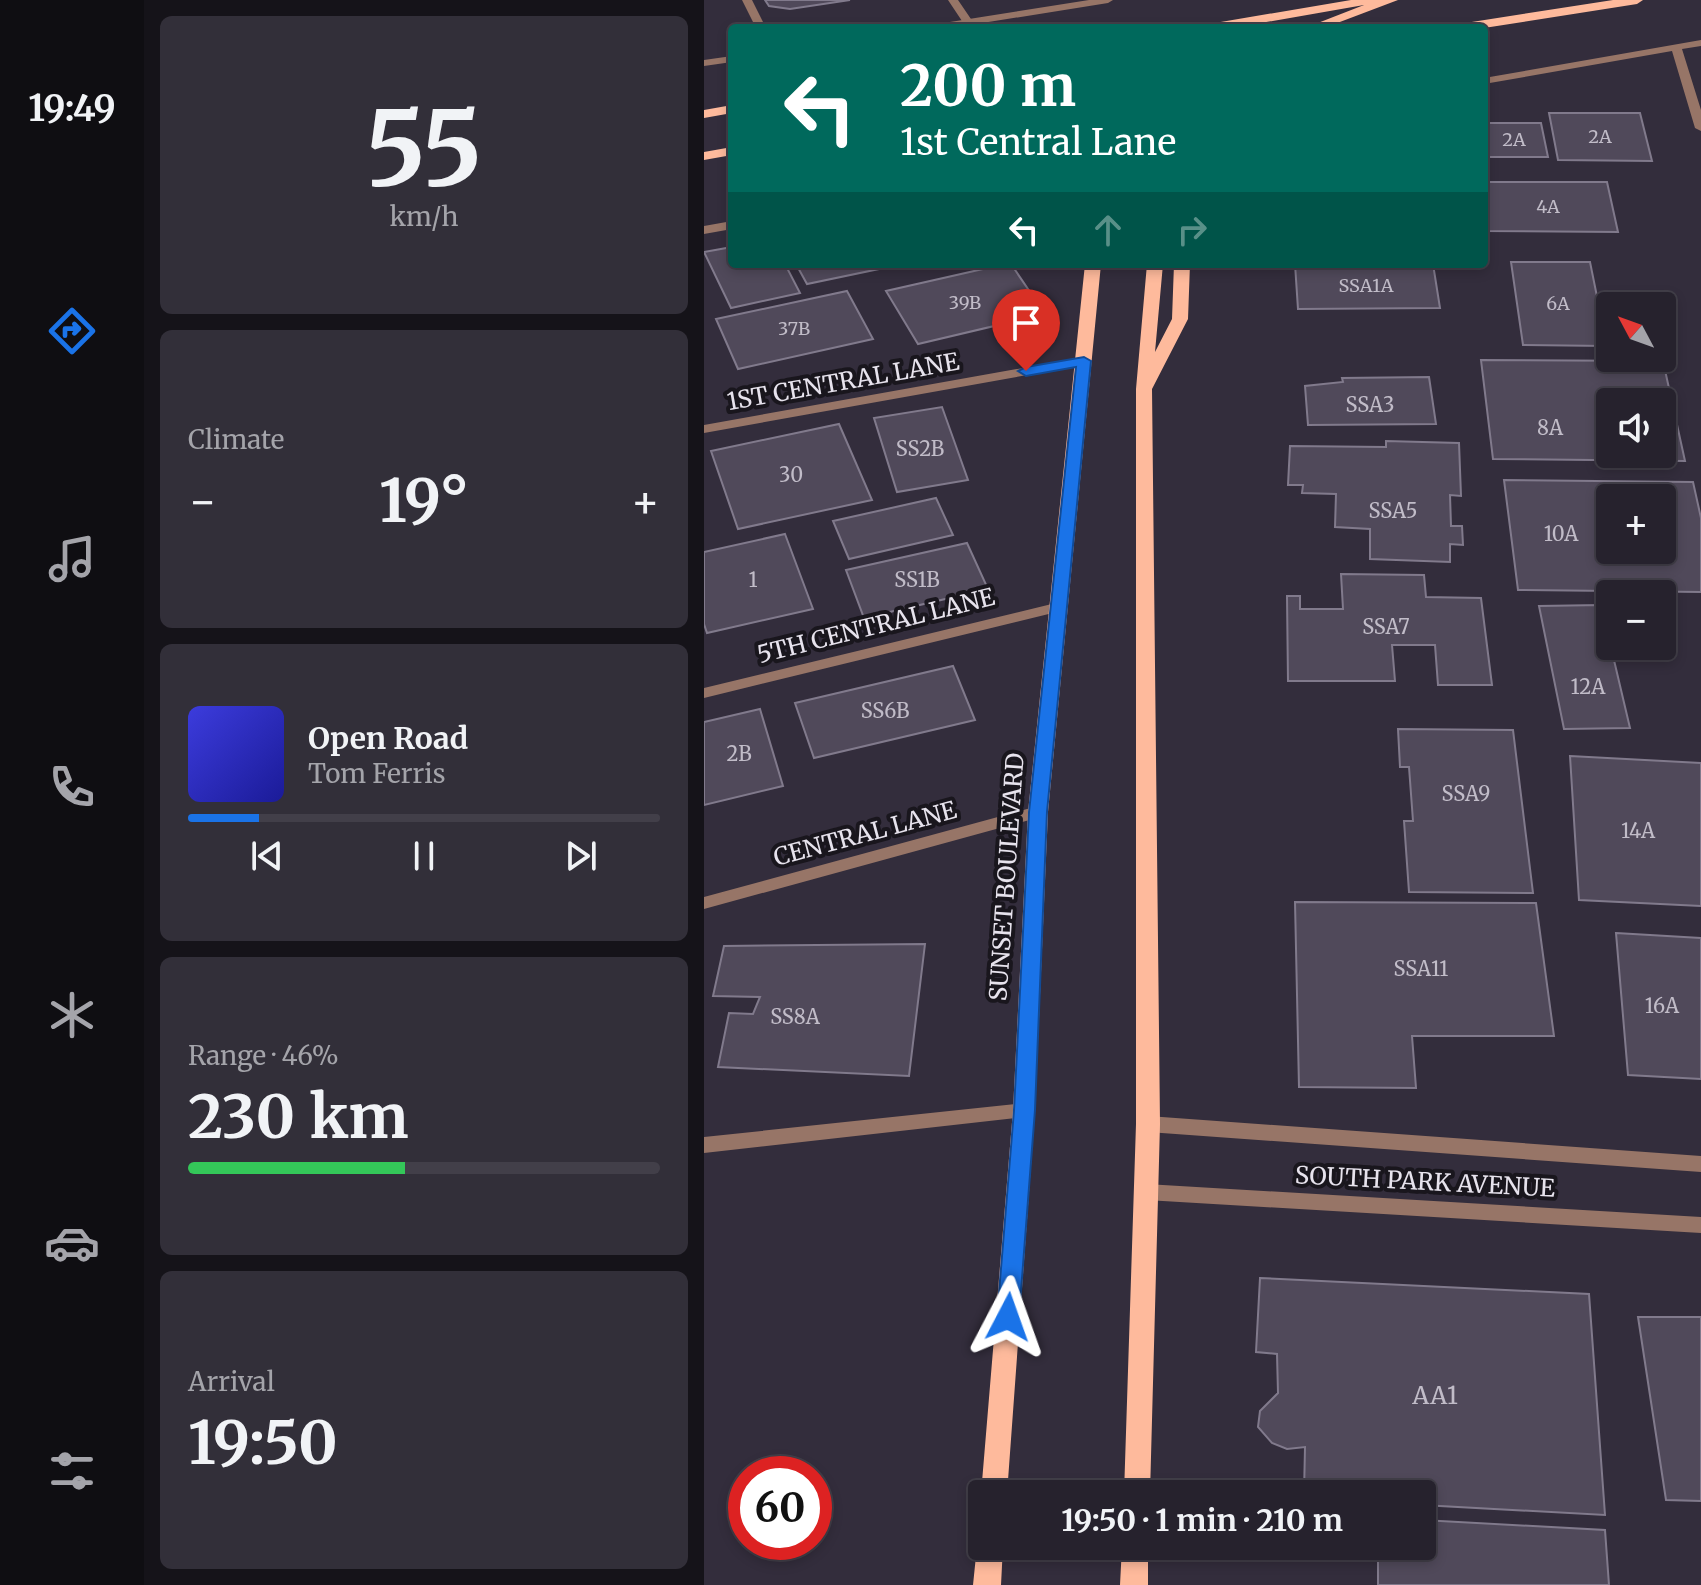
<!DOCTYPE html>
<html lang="en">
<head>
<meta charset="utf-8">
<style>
	:root { --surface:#26222d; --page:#322f39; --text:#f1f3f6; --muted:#a4a4aa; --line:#423f49; --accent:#1a73e8 }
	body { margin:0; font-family:Merriweather,serif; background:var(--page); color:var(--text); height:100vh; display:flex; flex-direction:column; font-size:30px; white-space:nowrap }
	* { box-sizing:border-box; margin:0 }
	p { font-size:26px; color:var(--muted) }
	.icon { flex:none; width:44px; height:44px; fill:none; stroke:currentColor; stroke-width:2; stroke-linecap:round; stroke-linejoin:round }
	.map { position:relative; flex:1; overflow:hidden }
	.panel { display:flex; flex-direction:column; gap:16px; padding:16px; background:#151319; width:560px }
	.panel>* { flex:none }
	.hud { position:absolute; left:24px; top:24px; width:760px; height:244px; border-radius:8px; box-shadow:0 4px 12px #0003,0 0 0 2px var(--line); background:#00695c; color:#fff; overflow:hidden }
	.needle { width:52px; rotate:311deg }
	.controls { position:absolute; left:892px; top:292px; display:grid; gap:16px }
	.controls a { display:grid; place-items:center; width:80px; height:80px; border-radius:8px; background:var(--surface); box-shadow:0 4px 12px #0003,0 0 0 2px var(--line); font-size:40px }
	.speed { position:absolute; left:24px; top:1456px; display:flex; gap:16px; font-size:40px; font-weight:700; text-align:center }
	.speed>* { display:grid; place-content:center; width:104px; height:104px; border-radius:50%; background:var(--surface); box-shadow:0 4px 12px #0003,0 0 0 2px var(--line); line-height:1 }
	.speed .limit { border:12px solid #d22; background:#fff; color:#111 }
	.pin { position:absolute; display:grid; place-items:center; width:68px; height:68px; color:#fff; margin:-82px -34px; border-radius:50% 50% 50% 0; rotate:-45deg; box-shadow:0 0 8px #0007 }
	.pin .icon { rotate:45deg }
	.me { position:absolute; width:88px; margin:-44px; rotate:4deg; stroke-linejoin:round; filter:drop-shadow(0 0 6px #0008) }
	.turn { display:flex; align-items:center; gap:28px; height:168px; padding:0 40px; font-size:36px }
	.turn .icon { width:104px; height:104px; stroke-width:2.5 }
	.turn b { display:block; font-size:56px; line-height:68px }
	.lanes { display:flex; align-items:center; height:76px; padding:0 40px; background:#0003; justify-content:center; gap:40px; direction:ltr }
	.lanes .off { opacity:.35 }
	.big { font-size:60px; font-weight:700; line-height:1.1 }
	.panel .widget { flex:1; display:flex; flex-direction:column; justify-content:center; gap:12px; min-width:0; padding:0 28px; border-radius:12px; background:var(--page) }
	.panel .dial { align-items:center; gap:0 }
	.dial b { font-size:104px; line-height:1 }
	.song { display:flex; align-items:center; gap:24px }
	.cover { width:96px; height:96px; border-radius:12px; background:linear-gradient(135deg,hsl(240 70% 55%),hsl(240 70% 35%)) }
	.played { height:8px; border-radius:4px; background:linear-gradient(90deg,var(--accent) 15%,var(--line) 15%) }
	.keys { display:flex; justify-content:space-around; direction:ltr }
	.heat { display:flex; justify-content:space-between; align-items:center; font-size:44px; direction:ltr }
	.charge { height:12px; border-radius:6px; background:linear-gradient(90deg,#34c759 46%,var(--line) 0) }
	.trip { position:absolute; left:264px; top:1480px; width:468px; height:80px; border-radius:8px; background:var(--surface); box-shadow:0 4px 12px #0003,0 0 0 2px var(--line); font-weight:700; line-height:80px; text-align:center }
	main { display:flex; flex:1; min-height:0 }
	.tabs { display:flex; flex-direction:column; width:144px; justify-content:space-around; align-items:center; background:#0f0e12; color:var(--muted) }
	.tabs .icon { width:56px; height:56px }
	.tabs .active { color:var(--accent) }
	.tabs b { font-size:36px; color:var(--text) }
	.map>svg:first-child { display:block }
</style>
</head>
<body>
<main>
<nav class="tabs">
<b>19:49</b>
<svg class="icon active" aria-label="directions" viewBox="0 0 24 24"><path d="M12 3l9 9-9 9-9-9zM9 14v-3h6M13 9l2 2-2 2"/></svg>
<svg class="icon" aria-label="music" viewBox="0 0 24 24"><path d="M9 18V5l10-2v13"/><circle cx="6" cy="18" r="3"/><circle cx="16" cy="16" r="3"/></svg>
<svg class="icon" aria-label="phone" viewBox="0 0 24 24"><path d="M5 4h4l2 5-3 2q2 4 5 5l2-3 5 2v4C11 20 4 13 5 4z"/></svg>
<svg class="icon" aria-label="climate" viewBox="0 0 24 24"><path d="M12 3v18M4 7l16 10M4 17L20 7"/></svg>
<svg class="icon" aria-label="car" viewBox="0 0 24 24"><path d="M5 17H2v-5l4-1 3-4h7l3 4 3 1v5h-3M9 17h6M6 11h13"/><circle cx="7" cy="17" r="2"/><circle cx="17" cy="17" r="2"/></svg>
<svg class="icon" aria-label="filters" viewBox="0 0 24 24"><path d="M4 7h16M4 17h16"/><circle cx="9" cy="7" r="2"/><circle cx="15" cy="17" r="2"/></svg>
</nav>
<section class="panel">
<div class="widget dial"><b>55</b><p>km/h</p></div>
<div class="widget"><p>Climate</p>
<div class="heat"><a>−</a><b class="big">19°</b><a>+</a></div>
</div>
<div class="widget">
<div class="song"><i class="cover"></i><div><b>Open Road</b><p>Tom Ferris</p></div></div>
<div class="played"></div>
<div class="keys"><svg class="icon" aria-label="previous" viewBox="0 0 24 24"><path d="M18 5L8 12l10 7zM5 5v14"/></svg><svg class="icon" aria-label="pause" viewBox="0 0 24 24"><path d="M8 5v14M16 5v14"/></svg><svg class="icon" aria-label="next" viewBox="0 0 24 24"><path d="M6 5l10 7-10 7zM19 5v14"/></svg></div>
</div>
<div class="widget"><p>Range · 46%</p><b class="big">230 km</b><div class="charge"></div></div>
<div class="widget"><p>Arrival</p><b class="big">19:50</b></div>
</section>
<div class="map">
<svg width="997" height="1585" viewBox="0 0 997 1585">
	<rect width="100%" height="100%" fill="#332d3c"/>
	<path fill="#50495a" stroke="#817a8c" stroke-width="2" fill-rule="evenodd" d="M61 0H146L86 9 65 6Z
		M845 113H936L948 161 854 160Z
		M780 123H837L844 157H780Z
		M780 182H903L914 232 780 231Z
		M28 247V264H81L96 293 27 308 0 252Z
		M807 262H886L903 346 819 345Z
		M92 264H172L175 269 103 284Z
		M301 264H307L341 314 214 344 182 291Z
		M591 264H729L736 308 594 309Z
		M143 291 169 339 34 369 12 319Z
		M777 360 959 361 981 461 789 459ZM906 402H958V454H906Z
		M725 377 732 424 604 425 601 386 639 382 638 378Z
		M238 407 264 480 193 492 170 418Z
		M135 424 168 500 34 529 7 451Z
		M682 441 755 443 757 496 746 495 747 526H758L759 545 746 544V562L666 559V529L631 527 632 494 598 493 599 485H584L586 446 682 447Z
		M800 480 989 482 997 518V592L814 590ZM906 498H958V550H906Z
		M232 498 249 535 145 559 129 521Z
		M81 534 109 609 3 633 0 624V552Z
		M263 543 284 589 160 618 142 570Z
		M637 574 720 575 722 597 777 598 788 685H734L731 645H688L691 681H584L583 596H596V609H639Z
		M897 605 926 728 860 729 835 606Z
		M249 666 271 720 110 758 91 703Z
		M56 709 79 786 0 805V722Z
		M694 729 809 730 829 893 705 892 700 821H709L705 767H696Z
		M866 756 997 763V906L875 900Z
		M591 902 832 903 850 1036H708L712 1088 595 1087Z
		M912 933 997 938V1079L924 1075Z
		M221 944 205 1076 14 1067 25 1013 49 1014 56 997 9 996 20 946Z
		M556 1278 885 1294 901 1515 718 1505V1494H600L601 1447 583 1449 568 1443 554 1427 556 1411 574 1393 573 1354 552 1352Z
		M934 1317H997V1501L962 1500Z
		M718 1520 901 1530 905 1585H674V1546H718Z"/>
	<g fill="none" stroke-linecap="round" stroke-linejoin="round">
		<path fill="#977567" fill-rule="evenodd" d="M28 221V229L0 234V226Z"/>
		<path fill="#977567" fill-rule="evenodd" d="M38 0H48L62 28H52Z
			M244 0H254L269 22 268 24H260Z
			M997 40V46L978 49 997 110V131L991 128 968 51 780 84V78Z
			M380 357 386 361 385 364 0 433V425Z
			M356 602 363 607 361 610 0 698V688Z
			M334 806 342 812 340 816 0 909V897Z"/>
		<path fill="#977567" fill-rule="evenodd" d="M385 0H409L404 3 247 28H222L227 25Z
			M28 56V62L0 66V60Z
			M320 1103 326 1105 329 1110 326 1115 320 1117 0 1153V1137Z
			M444 1116 997 1156V1172L444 1132 437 1129 435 1124 437 1119Z
			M442 1184 997 1217V1233L442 1200 435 1198 433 1192 435 1186Z"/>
		<path fill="#feba9c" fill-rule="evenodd" d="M647 0H694L620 28H601L660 5 528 28H499L505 24Z
			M909 0H939L933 4 780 28H749L755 24Z
			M28 105V113L0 118V110Z
			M28 147V155L0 160V152Z
			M381 264H397L344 812 331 1110 303 1494H278V1497L277 1494 309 1110 324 812Z
			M443 264H459L451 352 468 319 470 264H486L484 319 448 389 456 1124 446 1494H420L432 1124V389Z
			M278 1536V1546H299L297 1585H269L273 1546Z
			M418 1546H444V1585H416Z"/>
	</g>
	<path fill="#1a73e8" stroke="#114b97" stroke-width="2" d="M380 357 387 361 343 812 331 1110 315 1317 312 1324 304 1327 296 1324 293 1317 310 1110 325 812 372 367 322 376 314 371 322 367Z"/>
	<g text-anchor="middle" stroke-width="8" stroke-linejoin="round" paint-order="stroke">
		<g font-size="18" fill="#c1bcc8">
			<text x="896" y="143">2A</text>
			<text x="810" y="146">2A</text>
			<text x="844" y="213">4A</text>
			<text x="662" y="292">SSA1A</text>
			<text x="261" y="309">39B</text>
			<text x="854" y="310">6A</text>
			<text x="90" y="335">37B</text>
		</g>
		<g font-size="20" fill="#c1bcc8">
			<text x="666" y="412">SSA3</text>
			<text x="846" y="435">8A</text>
			<text x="216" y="456">SS2B</text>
			<text x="87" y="482">30</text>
			<text x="689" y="518">SSA5</text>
			<text x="857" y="541">10A</text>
			<text x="49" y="587">1</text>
			<text x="213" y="587">SS1B</text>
			<text x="682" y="634">SSA7</text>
			<text x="884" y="694">12A</text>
			<text x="181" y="718">SS6B</text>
			<text x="35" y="761">2B</text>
			<text x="762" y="801">SSA9</text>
			<text x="934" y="838">14A</text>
			<text x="717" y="976">SSA11</text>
			<text x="958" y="1013">16A</text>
			<text x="91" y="1024">SS8A</text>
		</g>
		<g font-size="24" fill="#e7e3ed" stroke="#19161d">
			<text transform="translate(139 382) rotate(-10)" y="8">1ST CENTRAL LANE</text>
			<text transform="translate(172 626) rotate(-14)" y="8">5TH CENTRAL LANE</text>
			<text transform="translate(161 834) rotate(-15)" y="8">CENTRAL LANE</text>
			<text transform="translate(303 877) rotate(-86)" y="8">SUNSET BOULEVARD</text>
			<text transform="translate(721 1182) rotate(3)" y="8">SOUTH PARK AVENUE</text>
		</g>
		<g font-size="24" fill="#c1bcc8">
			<text x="731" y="1404">AA1</text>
		</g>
	</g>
</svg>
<div class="controls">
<a><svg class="needle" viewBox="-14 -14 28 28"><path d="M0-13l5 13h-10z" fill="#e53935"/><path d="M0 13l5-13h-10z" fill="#a4a4aa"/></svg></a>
<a><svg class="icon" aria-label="sound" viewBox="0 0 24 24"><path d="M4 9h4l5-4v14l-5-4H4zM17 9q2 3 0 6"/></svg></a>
<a>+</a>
<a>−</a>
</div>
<div class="speed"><div class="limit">60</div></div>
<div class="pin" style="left:322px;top:371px;background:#d93025"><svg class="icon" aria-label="arrive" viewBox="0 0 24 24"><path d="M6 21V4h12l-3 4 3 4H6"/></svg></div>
<svg class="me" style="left:304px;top:1317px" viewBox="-20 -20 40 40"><path d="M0-17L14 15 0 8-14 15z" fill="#1a73e8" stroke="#fff" stroke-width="4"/></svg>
<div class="trip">19:50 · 1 min · 210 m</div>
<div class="hud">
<div class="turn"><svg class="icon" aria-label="left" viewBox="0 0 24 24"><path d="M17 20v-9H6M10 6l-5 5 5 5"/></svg><div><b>200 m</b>1st Central Lane</div></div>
<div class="lanes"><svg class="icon" aria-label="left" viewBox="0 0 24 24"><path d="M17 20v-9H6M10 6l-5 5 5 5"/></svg><svg class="icon off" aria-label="ahead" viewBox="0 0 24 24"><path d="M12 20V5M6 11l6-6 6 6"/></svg><svg class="icon off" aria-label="right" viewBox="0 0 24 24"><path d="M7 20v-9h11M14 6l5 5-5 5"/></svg></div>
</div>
</div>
</main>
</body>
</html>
